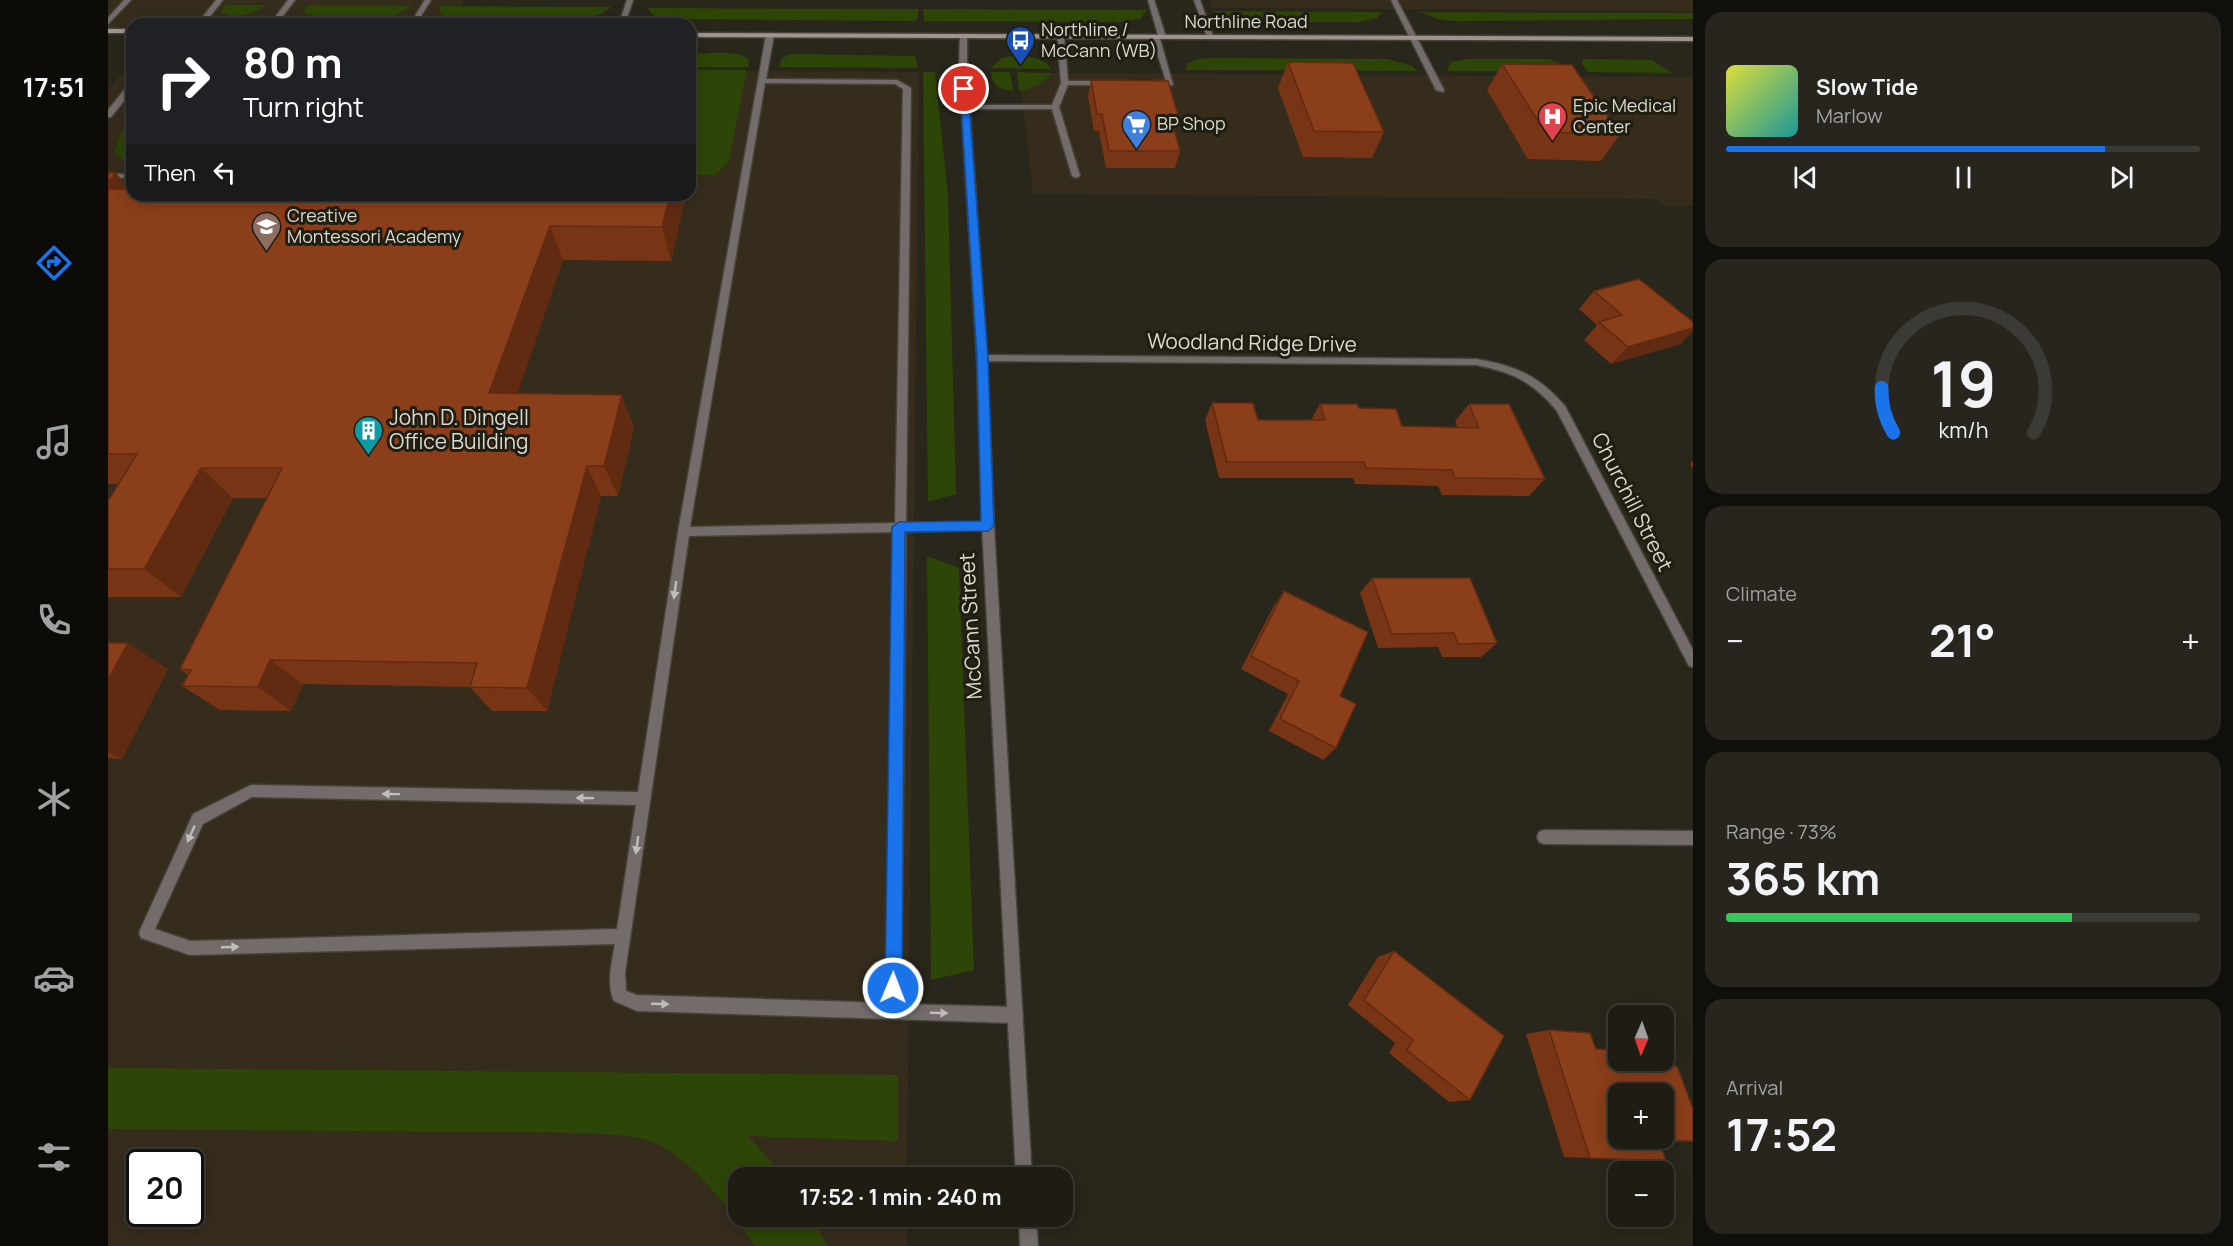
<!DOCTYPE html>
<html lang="en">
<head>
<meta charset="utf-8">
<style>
	:root { --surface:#1f1c14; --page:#27251d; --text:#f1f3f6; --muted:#a1a1a0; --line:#3c3a34; --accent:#1a73e8 }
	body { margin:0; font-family:Manrope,sans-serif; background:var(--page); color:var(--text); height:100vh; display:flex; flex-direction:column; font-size:22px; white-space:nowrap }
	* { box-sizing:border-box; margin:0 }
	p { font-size:20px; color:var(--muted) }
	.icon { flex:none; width:33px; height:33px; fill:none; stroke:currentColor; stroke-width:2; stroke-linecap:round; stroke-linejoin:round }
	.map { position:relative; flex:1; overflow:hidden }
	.side { display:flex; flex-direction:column; gap:12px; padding:12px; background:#110f0b; width:540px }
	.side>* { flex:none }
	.top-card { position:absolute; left:18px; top:18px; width:570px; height:183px; border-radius:18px; box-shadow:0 3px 15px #0003,0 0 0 2px var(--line); background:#202124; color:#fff; overflow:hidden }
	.needle { width:39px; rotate:182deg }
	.tools { position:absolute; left:1500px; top:1005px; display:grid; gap:12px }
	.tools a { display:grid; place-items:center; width:66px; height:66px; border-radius:12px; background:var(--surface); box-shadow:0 3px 15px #0003,0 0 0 2px var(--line); font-size:30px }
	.speed { position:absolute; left:18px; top:1149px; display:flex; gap:12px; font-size:30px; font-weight:700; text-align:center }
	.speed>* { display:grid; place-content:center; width:78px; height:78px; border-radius:50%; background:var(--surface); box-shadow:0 3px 15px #0003,0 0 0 2px var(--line); line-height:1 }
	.speed .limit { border:3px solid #111; border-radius:9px; background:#fff; color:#111 }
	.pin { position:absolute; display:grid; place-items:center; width:51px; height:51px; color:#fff; margin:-26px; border:3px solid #fff; border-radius:50%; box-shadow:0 2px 6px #0007 }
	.me { position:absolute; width:66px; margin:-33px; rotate:1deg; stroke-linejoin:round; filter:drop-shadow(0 0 4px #0008) }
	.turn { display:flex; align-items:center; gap:21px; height:126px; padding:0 18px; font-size:27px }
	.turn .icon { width:78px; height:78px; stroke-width:2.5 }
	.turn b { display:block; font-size:42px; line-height:51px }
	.then { display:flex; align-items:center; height:57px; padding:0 18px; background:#0003; gap:12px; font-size:22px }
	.big { font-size:45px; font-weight:700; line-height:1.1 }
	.side .card { flex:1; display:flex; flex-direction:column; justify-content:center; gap:9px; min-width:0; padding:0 21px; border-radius:18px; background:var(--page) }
	.side .dial { align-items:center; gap:0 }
	.dial svg { height:156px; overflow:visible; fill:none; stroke:var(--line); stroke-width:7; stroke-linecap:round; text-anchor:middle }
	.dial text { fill:var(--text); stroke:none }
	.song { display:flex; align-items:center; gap:18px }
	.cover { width:72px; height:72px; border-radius:9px; background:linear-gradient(135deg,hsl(60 70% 55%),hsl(180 70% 35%)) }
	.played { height:6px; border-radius:3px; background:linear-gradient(90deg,var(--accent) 80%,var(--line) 80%) }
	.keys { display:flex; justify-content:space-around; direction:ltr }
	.heat { display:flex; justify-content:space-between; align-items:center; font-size:33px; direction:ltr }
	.charge { height:9px; border-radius:4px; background:linear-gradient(90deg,#34c759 73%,var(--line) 0) }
	.trip { position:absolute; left:620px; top:1167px; width:345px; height:60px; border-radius:18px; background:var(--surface); box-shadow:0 3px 15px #0003,0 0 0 2px var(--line); font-weight:700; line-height:60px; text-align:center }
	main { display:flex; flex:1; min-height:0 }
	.tabs { display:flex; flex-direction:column; width:108px; justify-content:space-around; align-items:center; background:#0c0b08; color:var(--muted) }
	.tabs .icon { width:42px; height:42px }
	.tabs .on { color:var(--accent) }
	.tabs b { font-size:27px; color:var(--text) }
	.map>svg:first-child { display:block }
</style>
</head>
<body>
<main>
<nav class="tabs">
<b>17:51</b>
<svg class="icon on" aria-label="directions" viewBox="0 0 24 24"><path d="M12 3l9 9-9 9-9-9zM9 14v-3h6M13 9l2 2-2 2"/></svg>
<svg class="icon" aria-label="music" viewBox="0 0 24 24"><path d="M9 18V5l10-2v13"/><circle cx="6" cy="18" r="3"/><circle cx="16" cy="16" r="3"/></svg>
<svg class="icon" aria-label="phone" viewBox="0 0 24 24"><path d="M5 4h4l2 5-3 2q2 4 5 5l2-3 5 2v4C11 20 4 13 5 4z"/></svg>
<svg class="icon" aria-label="climate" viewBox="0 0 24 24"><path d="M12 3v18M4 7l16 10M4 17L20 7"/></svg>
<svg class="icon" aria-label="car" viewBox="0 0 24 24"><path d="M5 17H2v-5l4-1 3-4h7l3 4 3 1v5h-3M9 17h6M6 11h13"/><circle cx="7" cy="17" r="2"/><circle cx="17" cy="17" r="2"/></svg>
<svg class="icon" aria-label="filters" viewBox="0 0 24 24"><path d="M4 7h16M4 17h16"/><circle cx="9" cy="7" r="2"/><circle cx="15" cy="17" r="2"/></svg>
</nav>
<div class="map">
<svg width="1585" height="1246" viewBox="0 0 1585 1246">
	<rect width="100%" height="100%" fill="#29261b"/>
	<path fill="#352c1c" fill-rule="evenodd" d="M0 0H357L343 24H24V31H0Z
		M1101 0H1585V11L1104 8Z
		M20 67H24V195H582V71L811 72 799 1177 630 1178V1216L799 1217V1246H0V89ZM32 1162H82V1214H32Z
		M911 73 1585 77V206H1556L1550 199 925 194Z"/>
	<path fill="#2d4506" d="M117 5H158C145 14 127 21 113 12Z
		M205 5 304 6 285 17 205 16 196 13 198 6Z
		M331 6 504 7 491 15 473 18 338 17 332 12Z
		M539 8 810 9V18L808 21 562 19 545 15Z
		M815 9 1039 10 1032 19 1015 22 816 21Z
		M1104 11H1121L1274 12 1269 18 1250 22H1132L1117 20Z
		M1312 12 1585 13V19L1346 21 1330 19Z
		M582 54C599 54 627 49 641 59L640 67H582Z
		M683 54 807 56 810 68 671 67 674 58Z
		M905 56C920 57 935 56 943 69L882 68 894 58Z
		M1101 58 1280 59 1304 66 1310 71 1078 70 1079 64 1089 59Z
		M1359 59H1442L1454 65 1460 72 1339 71 1343 62Z
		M1475 59 1544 60 1564 73 1480 72 1474 64Z
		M582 70H639L621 161 607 175H582Z
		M815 72H827L840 195 848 494 820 502Z
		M883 72H902L905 91C890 89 885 87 883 72Z
		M909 72 944 73C937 82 922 90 911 91Z
		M24 121V162L15 160 7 152 13 133Z
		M819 556 851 568 866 970 823 980Z
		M0 1068 790 1075V1141L640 1136 677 1177 630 1178V1216L703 1217 720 1246H647C626 1214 583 1158 547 1143 528 1135 503 1135 483 1133L0 1129Z"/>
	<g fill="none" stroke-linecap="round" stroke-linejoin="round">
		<defs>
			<path id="service" d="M16 0H23L0 24V18Z
				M108 0H115L96 24H89Z
				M317 0H323L308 24H302Z
				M1040 0H1046L1058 37 1052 39 1065 85H1045L1041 83 1045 81H1058L1044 37 1050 35Z
				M1086 0H1092L1106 39 1099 37Z
				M1283 0H1289L1336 90 1335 92 1328 90Z
				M662 33 666 35 658 79 789 80 803 88 798 523 880 522 886 526 880 530 798 532 793 1004 907 1007 912 1010 915 1015 912 1020 907 1023 529 1011 506 1001C498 984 504 962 507 944L82 955 33 938 31 933 33 928 85 814 143 785 530 792 570 532 658 35ZM657 83 787 84 795 89 787 523 582 527ZM787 532 778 1003 529 995 518 991 517 973 581 536ZM144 797 528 805 509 929 82 941 47 929 95 824Z
				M949 34 956 36 960 81H998L1002 83 998 85H960L951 107 972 176 968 178 964 176 944 109H858L854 107 858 105H944L953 83Z
				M21 84H24V91L3 117H0V110Z
				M0 174H24V178H0Z"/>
			<path id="minor" d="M180 0H187L169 24H162Z
				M519 0H525L517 24H511Z
				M852 34 859 36V70L879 355 1368 359C1408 366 1430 375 1457 406L1585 650V667L1581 666 1449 411C1425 382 1405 372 1368 365L879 361 886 526 924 1178H908L874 526 869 358 851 70Z
				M1436 830 1585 831V845L1436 844 1431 842 1429 837 1431 832Z
				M911 1216H928L930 1246H912Z"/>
			<path id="secondary" d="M0 29H24V33H0Z
				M582 33 1585 37V41L582 37Z"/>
		</defs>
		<use href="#service" stroke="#454338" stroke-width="3"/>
		<use href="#minor" stroke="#454338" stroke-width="3"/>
		<use href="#secondary" stroke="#454338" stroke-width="3"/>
		<use href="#service" fill="#746c6b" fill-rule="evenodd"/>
		<use href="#minor" fill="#746c6b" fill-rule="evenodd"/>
		<use href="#secondary" fill="#a09492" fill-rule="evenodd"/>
	</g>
	<path fill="#773516" d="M1180 62 1276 132 1264 158 1195 157 1170 88Z
		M1394 64 1512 134 1493 161 1420 159 1379 90Z
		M983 80 1070 115 1066 128 1072 151 1067 168H998L991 131H986L980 97Z
		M0 173H8L21 189 578 195 563 261 455 260 409 393 526 427 510 496H493L439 711H384L362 687 195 684 183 711 112 710 74 686 80 675 72 669 159 498H125L73 597H0V501L10 484H0Z
		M1486 291 1585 322V331L1572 344 1503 364 1476 340 1489 325 1471 309Z
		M1104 403 1150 420H1203L1212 404 1251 408 1294 426 1350 428 1347 421 1361 404 1437 479 1421 496 1334 495 1330 486 1247 484 1245 478H1111L1097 420Z
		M1585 461V469L1582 464Z
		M1264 578 1389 643 1373 657H1334L1330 647 1270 648 1252 593Z
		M1176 591 1232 696 1228 748 1215 760 1161 731 1180 694 1133 669 1166 606Z
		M0 643 60 669 14 759 0 758Z
		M1286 951 1362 1100 1341 1102 1281 1053 1287 1043 1240 1005 1270 957Z
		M1441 1030 1524 1064 1585 1109V1142L1551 1141 1558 1161 1456 1157 1418 1034Z"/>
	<path fill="#612b12" d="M8 173 24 193 0 196V182Z
		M562 195H578L563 261 554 227Z
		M442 226 455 260 399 425 381 393Z
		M1585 328V331L1572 344 1503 364 1520 347Z
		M514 395 526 427 510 496 496 466Z
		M479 466 493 496 439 711 419 688Z
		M93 468 125 498 73 597 36 569Z
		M20 643 60 669 14 759 0 752V680Z
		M162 660 195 684 183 711 150 687Z"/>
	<path fill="#8a3e19" stroke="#612b12" stroke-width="1.5" fill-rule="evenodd" d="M1180 62 1245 63 1276 132 1206 131Z
		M1394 64 1464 65 1512 134 1437 132Z
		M983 80 1060 81 1070 115 1062 114 1072 151H1001L994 114H989Z
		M0 173H8L0 182Z
		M0 189H24V195H562L554 227 442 226 381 393 514 395 496 466H479L419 688 362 687 369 663 162 660 150 687 74 686 83 670 72 669 174 468H93L36 569H0V501L29 454H0Z
		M1531 279 1585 322V328L1520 347 1491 322 1514 315 1486 291Z
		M1104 403H1145L1150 420H1217L1212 404H1249L1251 408 1288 409 1294 426 1371 428 1361 404H1401L1437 479 1347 478 1344 470 1258 468 1256 462H1119Z
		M1264 578H1362L1389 643 1350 644 1346 633 1284 634Z
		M1176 591 1260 632 1232 696 1248 704 1228 748 1172 719 1191 681 1143 656Z
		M0 643H20L0 680Z
		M1286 951 1396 1036 1362 1100 1299 1050 1305 1040 1256 1000Z
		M1441 1030 1482 1033 1488 1049 1510 1050V1060H1523L1524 1064 1569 1066 1585 1109V1141L1551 1140 1558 1161 1482 1158ZM1510 1094H1556V1138H1510Z"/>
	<defs><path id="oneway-solid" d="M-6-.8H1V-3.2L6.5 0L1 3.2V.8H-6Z" transform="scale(1.5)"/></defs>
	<g fill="#c1beb8">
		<use href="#oneway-solid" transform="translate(567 590) rotate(98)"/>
		<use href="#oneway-solid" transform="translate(283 794) rotate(-179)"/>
		<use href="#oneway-solid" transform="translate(477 798) rotate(-179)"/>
		<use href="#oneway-solid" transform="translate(83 834) rotate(114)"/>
		<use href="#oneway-solid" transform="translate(529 845) rotate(98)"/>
		<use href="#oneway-solid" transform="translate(122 947) rotate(-2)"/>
		<use href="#oneway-solid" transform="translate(552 1004) rotate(2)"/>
		<use href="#oneway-solid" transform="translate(831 1013) rotate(2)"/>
	</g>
	<path fill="#1a73e8" stroke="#114b97" stroke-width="1.5" d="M856 86 860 89 880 358 886 526 880 531 797 532 794 988 791 994 785 996 779 994 777 988 784 527 791 522 873 521 869 358 852 89Z"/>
	<defs>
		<symbol id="bus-pin" viewBox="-11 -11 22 30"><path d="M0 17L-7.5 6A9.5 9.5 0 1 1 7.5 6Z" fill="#1a4fb4" stroke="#201d11"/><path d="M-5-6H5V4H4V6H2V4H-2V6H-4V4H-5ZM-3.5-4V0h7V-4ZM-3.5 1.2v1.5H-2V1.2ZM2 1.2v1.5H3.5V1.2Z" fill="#fff"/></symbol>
		<symbol id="hospital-pin" viewBox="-11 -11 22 30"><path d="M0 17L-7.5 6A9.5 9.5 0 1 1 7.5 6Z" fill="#e0444e" stroke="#201d11"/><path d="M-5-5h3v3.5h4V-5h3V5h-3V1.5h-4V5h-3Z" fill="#fff"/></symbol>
		<symbol id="supermarket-pin" viewBox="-11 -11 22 30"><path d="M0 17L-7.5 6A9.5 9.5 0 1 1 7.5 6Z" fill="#3f7fe0" stroke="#201d11"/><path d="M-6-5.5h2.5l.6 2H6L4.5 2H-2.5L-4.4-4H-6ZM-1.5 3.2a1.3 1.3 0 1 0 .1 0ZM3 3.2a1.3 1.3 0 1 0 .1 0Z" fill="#fff"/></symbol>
		<symbol id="school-pin" viewBox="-11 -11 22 30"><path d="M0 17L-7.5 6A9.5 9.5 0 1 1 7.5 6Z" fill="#8d6e63" stroke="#201d11"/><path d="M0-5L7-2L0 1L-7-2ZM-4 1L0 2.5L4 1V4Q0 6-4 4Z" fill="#fff"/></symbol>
		<symbol id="building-pin" viewBox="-11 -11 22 30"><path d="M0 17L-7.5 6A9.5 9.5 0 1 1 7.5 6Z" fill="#0f9aa8" stroke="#201d11"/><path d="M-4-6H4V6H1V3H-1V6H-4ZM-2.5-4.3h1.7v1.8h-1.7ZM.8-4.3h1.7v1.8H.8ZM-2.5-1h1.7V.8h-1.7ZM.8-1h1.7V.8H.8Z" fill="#fff"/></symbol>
	</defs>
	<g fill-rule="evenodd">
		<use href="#bus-pin" x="896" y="24" width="33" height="45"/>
		<use href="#hospital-pin" x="1428" y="100" width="33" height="45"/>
		<use href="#supermarket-pin" x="1012" y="108" width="33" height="45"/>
		<use href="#school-pin" x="142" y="210" width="33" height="45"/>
		<use href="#building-pin" x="244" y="414" width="33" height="45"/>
	</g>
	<g text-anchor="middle" stroke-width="6" stroke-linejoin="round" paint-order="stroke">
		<g font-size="18" fill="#dbd9d2" stroke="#201d11">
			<text x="1138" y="28">Northline Road</text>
		</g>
		<g font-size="18" fill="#dbd9d2" stroke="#201d11" text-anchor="start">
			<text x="933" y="36">Northline /<tspan x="933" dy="21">McCann (WB)</tspan></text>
			<text x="1465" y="112">Epic Medical<tspan x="1465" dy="21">Center</tspan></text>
			<text x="1049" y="130">BP Shop</text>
			<text x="179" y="222">Creative<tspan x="179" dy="21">Montessori Academy</tspan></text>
		</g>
		<g font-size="21" fill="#dbd9d2" stroke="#201d11">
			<text transform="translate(1144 343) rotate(1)" y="7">Woodland Ridge Drive</text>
			<text transform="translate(1524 502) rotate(63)" y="7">Churchill Street</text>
			<text transform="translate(863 626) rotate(-93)" y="7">McCann Street</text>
		</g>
		<g font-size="21" fill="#dbd9d2" stroke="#201d11" text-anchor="start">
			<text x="281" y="425">John D. Dingell<tspan x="281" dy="24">Office Building</tspan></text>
		</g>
	</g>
</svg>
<div class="tools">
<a><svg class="needle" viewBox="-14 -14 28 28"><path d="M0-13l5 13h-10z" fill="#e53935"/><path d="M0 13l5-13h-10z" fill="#a1a1a0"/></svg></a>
<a>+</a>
<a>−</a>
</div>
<div class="speed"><div class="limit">20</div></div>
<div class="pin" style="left:856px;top:89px;background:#d93025"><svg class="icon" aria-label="arrive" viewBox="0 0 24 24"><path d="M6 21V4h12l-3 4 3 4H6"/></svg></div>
<svg class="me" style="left:785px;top:988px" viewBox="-20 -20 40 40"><circle r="17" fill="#1a73e8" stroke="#fff" stroke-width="3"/><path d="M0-11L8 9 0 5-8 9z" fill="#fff"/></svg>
<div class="trip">17:52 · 1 min · 240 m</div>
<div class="top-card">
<div class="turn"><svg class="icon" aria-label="right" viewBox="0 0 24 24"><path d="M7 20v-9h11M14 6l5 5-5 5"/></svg><div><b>80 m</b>Turn right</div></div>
<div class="then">Then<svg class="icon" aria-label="left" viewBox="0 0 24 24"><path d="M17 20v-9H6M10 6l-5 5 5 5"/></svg></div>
</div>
</div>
<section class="side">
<div class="card">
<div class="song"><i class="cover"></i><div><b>Slow Tide</b><p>Marlow</p></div></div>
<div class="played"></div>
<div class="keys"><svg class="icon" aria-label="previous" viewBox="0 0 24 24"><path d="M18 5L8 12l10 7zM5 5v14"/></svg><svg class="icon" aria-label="pause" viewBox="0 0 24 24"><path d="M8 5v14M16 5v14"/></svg><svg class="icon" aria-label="next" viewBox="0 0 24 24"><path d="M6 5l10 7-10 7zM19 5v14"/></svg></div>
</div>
<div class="card dial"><svg viewBox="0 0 100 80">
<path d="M14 69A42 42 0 1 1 86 69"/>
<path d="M14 69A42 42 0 0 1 8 46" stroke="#1a73e8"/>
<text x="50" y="56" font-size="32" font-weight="700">19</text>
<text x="50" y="72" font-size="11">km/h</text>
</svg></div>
<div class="card"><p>Climate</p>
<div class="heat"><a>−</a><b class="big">21°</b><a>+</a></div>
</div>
<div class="card"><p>Range · 73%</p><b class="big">365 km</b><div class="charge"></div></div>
<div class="card"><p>Arrival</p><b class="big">17:52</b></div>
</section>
</main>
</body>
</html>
